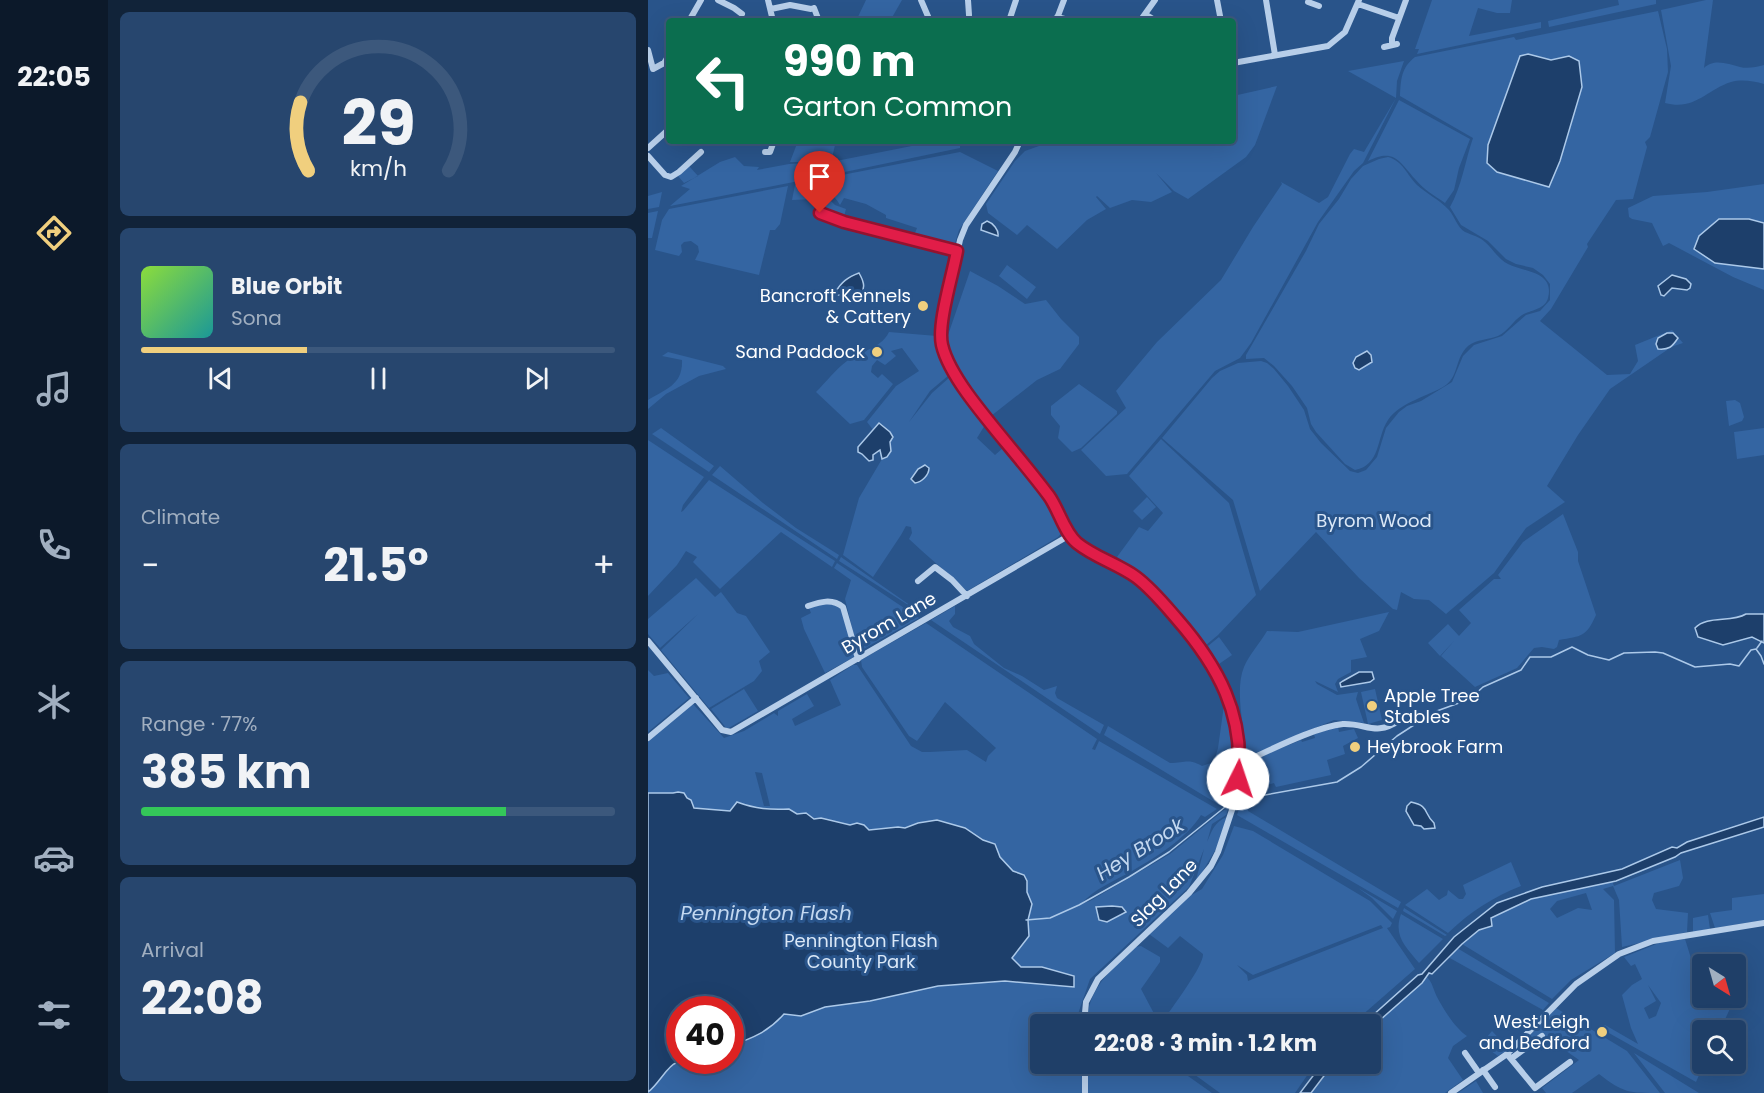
<!DOCTYPE html>
<html lang="en">
<head>
<meta charset="utf-8">
<style>
	:root { --surface:#1f3f68; --page:#27466e; --text:#f1f3f6; --muted:#a1afc0; --line:#3c587c; --accent:#f0cf7e }
	body { margin:0; font-family:Poppins,sans-serif; background:var(--page); color:var(--text); height:100vh; display:flex; flex-direction:column; font-size:22px; white-space:nowrap }
	* { box-sizing:border-box; margin:0 }
	p { font-size:20px; color:var(--muted) }
	.icon { flex:none; width:33px; height:33px; fill:none; stroke:currentColor; stroke-width:2; stroke-linecap:round; stroke-linejoin:round }
	.map { position:relative; flex:1; overflow:hidden }
	.panel { display:flex; flex-direction:column; gap:12px; padding:12px; background:#112339; width:540px }
	.panel>* { flex:none }
	.guide { position:absolute; left:18px; top:18px; width:570px; height:126px; border-radius:6px; box-shadow:0 6px 24px #0002,0 0 0 2px var(--line); background:#0b6e4f; color:#fff; overflow:hidden }
	.needle { width:39px; rotate:143deg }
	.controls { position:absolute; left:1044px; top:954px; display:grid; gap:12px }
	.controls a { display:grid; place-items:center; width:54px; height:54px; border-radius:6px; background:var(--surface); box-shadow:0 6px 24px #0002,0 0 0 2px var(--line); font-size:30px }
	.speed { position:absolute; left:18px; top:996px; display:flex; gap:12px; font-size:30px; font-weight:700; text-align:center }
	.speed>* { display:grid; place-content:center; width:78px; height:78px; border-radius:50%; background:var(--surface); box-shadow:0 6px 24px #0002,0 0 0 2px var(--line); line-height:1 }
	.speed .limit { border:9px solid #d22; background:#fff; color:#111 }
	.pin { position:absolute; display:grid; place-items:center; width:51px; height:51px; color:#fff; margin:-62px -26px; border-radius:50% 50% 50% 0; rotate:-45deg; box-shadow:0 0 6px #0007 }
	.pin .icon { rotate:45deg }
	.me { position:absolute; width:66px; margin:-33px; rotate:4deg; stroke-linejoin:round; filter:drop-shadow(0 0 4px #0008) }
	.turn { display:flex; align-items:center; gap:21px; height:126px; padding:0 18px; font-size:27px }
	.turn .icon { width:78px; height:78px; stroke-width:2.5 }
	.turn b { display:block; font-size:42px; line-height:51px }
	.big { font-size:45px; font-weight:700; line-height:1.1 }
	.panel .card { flex:1; display:flex; flex-direction:column; justify-content:center; gap:9px; min-width:0; padding:0 21px; border-radius:9px; background:var(--page) }
	.panel .dial { align-items:center; gap:0 }
	.dial svg { height:156px; overflow:visible; fill:none; stroke:var(--line); stroke-width:7; stroke-linecap:round; text-anchor:middle }
	.dial text { fill:var(--text); stroke:none }
	.song { display:flex; align-items:center; gap:18px }
	.cover { width:72px; height:72px; border-radius:9px; background:linear-gradient(135deg,hsl(90 70% 55%),hsl(180 70% 35%)) }
	.played { height:6px; border-radius:3px; background:linear-gradient(90deg,var(--accent) 35%,var(--line) 35%) }
	.keys { display:flex; justify-content:space-around; direction:ltr }
	.heat { display:flex; justify-content:space-between; align-items:center; font-size:33px; direction:ltr }
	.charge { height:9px; border-radius:4px; background:linear-gradient(90deg,#34c759 77%,var(--line) 0) }
	.trip { position:absolute; left:382px; top:1014px; width:351px; height:60px; border-radius:6px; background:var(--surface); box-shadow:0 6px 24px #0002,0 0 0 2px var(--line); font-weight:700; line-height:60px; text-align:center }
	main { display:flex; flex:1; min-height:0 }
	.menu { display:flex; flex-direction:column; width:108px; justify-content:space-around; align-items:center; background:#0c192a; color:var(--muted) }
	.menu .icon { width:42px; height:42px }
	.menu .on { color:var(--accent) }
	.menu b { font-size:27px; color:var(--text) }
	.map>svg:first-child { display:block }
</style>
</head>
<body>
<main>
<nav class="menu">
<b>22:05</b>
<svg class="icon on" aria-label="directions" viewBox="0 0 24 24"><path d="M12 3l9 9-9 9-9-9zM9 14v-3h6M13 9l2 2-2 2"/></svg>
<svg class="icon" aria-label="music" viewBox="0 0 24 24"><path d="M9 18V5l10-2v13"/><circle cx="6" cy="18" r="3"/><circle cx="16" cy="16" r="3"/></svg>
<svg class="icon" aria-label="phone" viewBox="0 0 24 24"><path d="M5 4h4l2 5-3 2q2 4 5 5l2-3 5 2v4C11 20 4 13 5 4z"/></svg>
<svg class="icon" aria-label="climate" viewBox="0 0 24 24"><path d="M12 3v18M4 7l16 10M4 17L20 7"/></svg>
<svg class="icon" aria-label="car" viewBox="0 0 24 24"><path d="M5 17H2v-5l4-1 3-4h7l3 4 3 1v5h-3M9 17h6M6 11h13"/><circle cx="7" cy="17" r="2"/><circle cx="17" cy="17" r="2"/></svg>
<svg class="icon" aria-label="filters" viewBox="0 0 24 24"><path d="M4 7h16M4 17h16"/><circle cx="9" cy="7" r="2"/><circle cx="15" cy="17" r="2"/></svg>
</nav>
<section class="panel">
<div class="card dial"><svg viewBox="0 0 100 80">
<path d="M14 69A42 42 0 1 1 86 69"/>
<path d="M14 69A42 42 0 0 1 10 34" stroke="#f0cf7e"/>
<text x="50" y="56" font-size="32" font-weight="700">29</text>
<text x="50" y="72" font-size="11">km/h</text>
</svg></div>
<div class="card">
<div class="song"><i class="cover"></i><div><b>Blue Orbit</b><p>Sona</p></div></div>
<div class="played"></div>
<div class="keys"><svg class="icon" aria-label="previous" viewBox="0 0 24 24"><path d="M18 5L8 12l10 7zM5 5v14"/></svg><svg class="icon" aria-label="pause" viewBox="0 0 24 24"><path d="M8 5v14M16 5v14"/></svg><svg class="icon" aria-label="next" viewBox="0 0 24 24"><path d="M6 5l10 7-10 7zM19 5v14"/></svg></div>
</div>
<div class="card"><p>Climate</p>
<div class="heat"><a>−</a><b class="big">21.5°</b><a>+</a></div>
</div>
<div class="card"><p>Range · 77%</p><b class="big">385 km</b><div class="charge"></div></div>
<div class="card"><p>Arrival</p><b class="big">22:08</b></div>
</section>
<div class="map">
<svg width="1116" height="1093" viewBox="0 0 1116 1093">
	<rect width="100%" height="100%" fill="#29548a"/>
	<path fill="#3465a2" fill-rule="evenodd" d="M218 0H254L242 21H208Z
		M784 0H864L862 13H849L830 8 821 36 893 22V28L769 54 771 49H767Z
		M970 0H1008V4L901 27 900 21 971 5Z
		M1058 0H1065L1056 68C1066 58 1080 64 1092 67 1099 69 1109 67 1116 65V84C1105 81 1094 79 1083 82 1058 90 1047 111 1017 103L1023 66 1013 10Z
		M1010 11 1019 49 1020 72 1002 137 997 142 999 147 985 199 968 200 939 244 940 247 903 309 892 321 959 375 982 374 990 361 987 345 1024 330 1035 343 1023 347 1030 338 1010 348 1019 350 962 389 930 435 899 486 917 502 878 528 846 573 798 614 781 600 766 599 753 592 749 610 745 609 711 578 668 532 612 591 585 500 514 438 564 378 572 371 590 363 613 361 619 363 626 369 640 386 656 410 662 429 673 443 702 471 710 473 718 470 729 457 738 428 751 412 759 406 773 401 804 382 815 356 826 345 854 336 878 315 892 311 902 300V284L895 275 885 268 868 264 858 259 840 241 813 225 802 207C814 186 817 161 825 138L752 96C753 79 753 68 767 57L866 37 868 40ZM872 56H890L903 60 921 56 900 187 849 172 839 163 840 145Z
		M756 61 749 81 748 98 715 163 706 171 670 222 603 343 592 358 567 371 479 474 458 476 433 450 478 408 468 391 509 342 573 280 605 227 634 184 633 182 671 203 680 197 702 154 706 149 716 152 748 98 700 71Z
		M629 86 607 145 598 157 540 199 526 191 508 173 524 192 503 202 484 200 462 208 449 196 448 197 458 209 439 220 409 249 379 225 369 235 340 213 338 204 367 161 377 151 405 141H585V96Z
		M751 100 822 139 811 168 806 190 797 203C787 196 775 189 767 179 751 161 746 148 720 161Z
		M150 141H188L183 162 289 141H312V148L163 179V162H142Z
		M312 152 350 171 311 230 306 247 267 233 269 228 238 218V215L218 204 196 198 192 205C181 184 168 198 163 181Z
		M87 157 96 166 111 167 109 170 141 164 160 163 161 179 22 206 42 189 33 186 72 162Z
		M740 157C755 161 759 175 769 185 779 194 792 200 801 210 807 217 809 227 817 232 824 235 832 237 837 242 845 249 850 259 860 264 875 272 907 271 900 298 897 310 882 310 874 315 865 321 860 331 850 336 840 340 829 339 820 346 807 358 811 375 798 385 780 397 753 401 740 420 728 438 733 465 707 470L697 464 668 432 663 424 659 408 644 386 626 366 616 358 598 359V355L658 251 671 224 691 199 703 179 715 166 731 159Z
		M41 166 50 176 36 183 30 176Z
		M162 182 165 199 144 200 147 185Z
		M1116 184V223L1113 221 1067 263 1116 269V290L1085 277 1021 243 1015 246 1004 223 984 219 981 217 980 208 1005 196 1059 192Z
		M140 186 132 224 127 230H122L111 275 47 260 51 252 50 246 43 241 36 242 33 245 34 252 31 256 7 250 14 220 21 209Z
		M14 192 11 207 0 209V196Z
		M174 200H182L187 205 198 209 195 220 176 212Z
		M10 211 4 238H0V213Z
		M359 265 388 287 379 299 351 276Z
		M322 271 350 286 377 304 398 300 413 319 431 337V344L412 369 389 380 343 416C326 394 302 367 299 338Z
		M241 332 289 336 291 351 301 375 282 391 261 422 284 393 302 377 337 425 329 438 347 455 355 448 398 499 415 531 410 537 319 591C300 573 280 557 261 539L264 533 263 527 258 526 253 535 225 577 195 555 211 498 234 459C246 455 242 443 242 432L237 429 234 424 226 431 219 422 248 386 271 371 254 348 243 351 248 356 237 365 229 360 224 366 223 372 230 378 234 374 245 384 216 420 202 424 168 392C178 382 188 369 199 361 212 350 232 350 241 332Z
		M20 352 75 366 78 369 51 376 18 394 0 409V400C18 389 35 385 34 360L14 356Z
		M431 384 469 411V414L433 448 424 452 410 438 412 426 403 415V406Z
		M1087 400 1092 403 1096 417 1094 421 1081 426 1078 401Z
		M13 428 66 466 61 472 4 434Z
		M1116 428V455L1089 459 1086 432Z
		M513 439 581 503 608 595 570 635 558 645 497 576 469 557 491 527 500 531 515 513 481 476Z
		M0 440 56 477 35 505 33 512 35 511 61 480 187 561 184 567 133 532 72 589 45 562 49 557 38 551 29 565 0 596Z
		M72 466 115 503 148 528 191 555 189 559 64 475Z
		M499 497 508 507 494 520 485 511Z
		M915 514 930 552V561L948 615C938 637 934 636 911 640L909 647 906 649 894 647 886 648 869 668 827 687 793 656 806 641 792 656 780 643 800 624 811 636 823 623 811 610 846 579H853L850 575 875 542Z
		M193 557 276 615 191 561Z
		M189 563 271 618 210 652 197 599 203 580 186 568Z
		M48 578 67 597 73 592 89 613 98 616 122 652 111 661 114 671 106 681 61 708 13 650 50 614 12 648 0 634V619Z
		M178 603C182 604 189 605 192 608 201 616 204 645 206 657L177 673 156 629 153 618 163 613 161 608Z
		M307 606V614L301 621 305 627 322 636 326 644 356 668 374 676 396 690 409 686 407 693 409 698 456 725 452 734 283 620Z
		M741 612 731 631 712 639 719 657 703 660V672L690 679 687 684 690 692 667 681 669 684 689 695 710 692 708 699 716 723 686 720 599 757C597 732 586 691 596 667 601 655 612 643 619 631L650 632Z
		M278 623 449 739 444 749 447 750 451 741 569 809 557 817 553 815C538 839 508 857 484 871 466 881 446 889 433 904L442 901 522 854 581 806 578 815 564 824 559 842C564 831 566 822 579 817L569 847 547 884 556 849 541 887 442 979 430 1014 432 1024H393V1064H433L435 1093H0V741L45 704 76 738 96 731 126 713 130 716V711L159 694 166 706 144 719 147 726 193 705 182 680 205 665H209L263 746 274 752H282L319 750 338 762 340 756 348 748 297 702 272 737 269 741 261 736 214 667 213 660ZM107 772 114 773 122 806H116ZM32 1010H82V1060H32Z
		M571 637 584 655 571 664 560 646Z
		M0 670 6 676 20 673 41 698 0 732Z
		M96 689 110 711 79 729 63 709Z
		M727 689 734 720 720 724 713 692Z
		M576 705 587 756V777L583 798 573 806 456 735 460 726 522 763C537 763 540 758 554 766L566 762 570 748Z
		M690 727 691 732 706 729 710 738 695 746 697 754 679 760 683 775 628 787 626 783 597 792C596 782 594 772 602 765V761L653 740 654 742 667 738 666 734Z
		M599 804 600 811 753 902 750 908 589 815 592 806Z
		M586 826 605 831 722 901 744 923 742 927 739 928 767 969 704 1024H455L439 1018C443 984 465 969 488 947L493 946 512 957V962L493 989 511 1023 516 1020C524 1007 556 966 555 954L532 936 520 948 501 934 540 897 554 889 575 855ZM733 925 735 928 600 981 599 975 589 965 605 975Z
		M1032 860 1035 878 1031 886 1006 893 1004 900 1008 909 1040 913 1039 932 974 947 971 900 965 886 955 889 966 900 967 953 923 980 904 999 814 944 831 930 839 929 843 918 883 899 964 881 966 886ZM938 893 944 910 930 908 909 918 902 909 909 901Z
		M863 862 873 886C845 897 822 912 800 933L757 905 779 889 791 900 799 895 800 890 811 899H815L818 894 815 885Z
		M710 888 749 911 745 919 724 898Z
		M1116 894V920L1067 928 1062 913 1084 910V898Z
		M756 908 799 935 797 936 755 911Z
		M753 914 795 939 771 963C758 947 745 936 753 914Z
		M1060 915 1062 929 1045 932V918Z
		M1037 939 1051 984H1054V998H1087L1072 1030H1054L1056 1064 1048 1082 952 1028 957 1025 990 1044 983 1028 974 995 984 985 994 979 987 964 983 966 976 957 1011 943ZM1000 985 1013 1003 1008 1016 1001 1019 996 1008 1008 1001Z
		M809 948 901 1003 895 1010 800 957Z
		M778 976C785 983 785 989 789 997 796 1010 807 1028 819 1036L805 1046 800 1058 815 1080 797 1093H663L685 1064H723V1028L774 983Z
		M908 1008 979 1051 1012 1093C981 1093 975 1093 951 1074L924 1093H898L894 1088 931 1060 894 1034 869 1049Z
		M844 1031 861 1049 850 1056 833 1044Z
		M986 1053 1051 1093H1017Z
		M438 1064H523L564 1093H440Z
		M532 1064H667L647 1093H572Z
		M828 1081 835 1093H810Z"/>
	<path fill="#1d3f6b" stroke="#acc9e9" stroke-width="1.5" d="M880 54 903 60 921 56 931 61 934 87 912 161 901 187 849 172 839 163 840 145 872 56Z
		M1071 219H1101L1116 223V269L1067 263 1046 249 1051 236Z
		M339 221C345 223 351 230 350 236L333 230 334 224Z
		M211 273C215 280 218 287 213 294L190 295 187 293C193 282 200 277 211 273Z
		M1024 275 1038 279 1043 284 1042 288 1039 290 1024 288 1016 296 1013 295 1010 286Z
		M1019 333H1025L1030 338C1024 347 1021 350 1010 349L1008 344 1010 338Z
		M719 351 723 355 724 362 711 370 707 368 705 363 708 357Z
		M231 423 242 432 245 437 242 442 243 451 239 457 234 459 232 450 225 455V460L221 461 214 454 210 452V447Z
		M277 465 281 468C281 475 274 482 267 483L263 479 270 469Z
		M1098 614H1116V643L1104 637 1075 645 1050 637 1047 628C1059 615 1083 623 1098 614Z
		M711 672H724L726 679 722 682 693 687 692 683 695 681Z
		M30 792 36 793 39 798 43 800 46 808 82 811 89 802C108 809 122 810 141 809L149 814 158 813 166 819 173 818 202 825 209 823 216 825 221 830 250 827 257 828 270 823 289 820 317 828 335 840 347 844 352 857 365 871 376 875 379 881V892L384 904 380 920 381 936 364 958 373 967H394L426 976V987L357 981 290 986 222 1001 177 1007 153 1016 136 1014C121 1031 104 1039 83 1045L82 1010H32V1060L42 1061C38 1062 32 1062 28 1063 20 1065 10 1085 0 1092V793H25Z
		M763 802C782 806 775 813 786 823L787 828 776 829 773 826 766 825 758 811 759 806Z
		M1116 817V827L1033 853 1027 857 968 881 883 899 843 918 844 926 831 930 814 944 784 974 781 973 774 983 723 1028V1024H715L770 975 774 974 806 937 849 903 894 887 974 869 1024 847 1029 848 1039 842Z
		M464 906 474 907 478 912 459 922 451 920 448 907Z
		M674 1064H685L663 1093H652Z"/>
	<g fill="none" stroke-linecap="round" stroke-linejoin="round">
		<path stroke="#acc9e9" stroke-width="1.5" d="M1109 648 1114 641
			M589 800 689 782 713 767 749 736 786 712 822 699 835 687 873 670 882 657H903L924 647 940 655 961 660 976 653 1007 652 1015 653 1047 667 1082 664 1091 666 1103 650 1108 649 1113 656 1116 664
			M378 920 402 918 431 905 481 877 521 852 582 803"/>
		<path stroke="#b7cee9" stroke-width="6" d="M70 0 86 8 94 14
			M120 0 125 21
			M273 0 282 21
			M320 0 321 15
			M569 0 573 21
			M618 0 627 55
			M660 2 671 6
			M710 4 751 18
			M166 8 171 21
			M123 9 142 5 163 9 166 8
			M497 14 508 21
			M409 17 424 21
			M41 21 53 0
			M361 21 368 0
			M408 21 416 0
			M492 21 507 0
			M744 45V38L758 0
			M736 47 749 44
			M0 50 5 69 16 63 21 55
			M585 63 680 46 697 32 711 0
			M372 141 367 152 318 225 312 240 294 326V345L299 359 330 408 402 497 428 543 470 565 498 585 508 594 554 649 577 691 586 713 592 751 588 794 584 810 570 852 563 866 541 893 450 979 438 1002 436 1024
			M0 148 21 129
			M117 152H122L126 141
			M0 156 17 175 23 177 31 172 53 152
			M169 211 196 222 309 251
			M270 581 287 567 304 580 319 596
			M160 606C172 602 184 598 195 607L210 659
			M0 641 74 730 83 732 422 535
			M0 738 48 698
			M591 764C619 752 666 727 695 724 719 723 727 737 752 720
			M817 1053 831 1073
			M859 1054 887 1088 922 1062
			M864 1058 894 1036
			M437 1064V1093
			M835 1070 847 1087
			M803 1093 859 1054 928 984 971 954 1005 941 1116 923"/>
	</g>
	<g fill="none" stroke-linecap="round" stroke-linejoin="round">
		<defs>
			<path id="route" d="M172 213 196 222 309 251C305 274 289 324 294 345 298 362 309 379 319 393 345 429 375 461 401 496 411 510 416 532 429 543 446 557 470 564 488 577 504 589 516 604 529 619 570 666 597 715 590 779"/>
		</defs>
		<use href="#route" stroke="#92132f" stroke-width="15"/>
		<use href="#route" stroke="#e11d48" stroke-width="10"/>
	</g>
	<g fill="#f0cf7e" stroke="#29548a" stroke-width="2">
		<circle cx="275" cy="306" r="6"/>
		<circle cx="229" cy="352" r="6"/>
		<circle cx="724" cy="706" r="6"/>
		<circle cx="707" cy="747" r="6"/>
		<circle cx="954" cy="1032" r="6"/>
	</g>
	<g text-anchor="middle" stroke-width="6" stroke-linejoin="round" paint-order="stroke">
		<g font-size="18" fill="#fff" stroke="#29548a" text-anchor="end">
			<text x="263" y="302">Bancroft Kennels<tspan x="263" dy="21">&amp; Cattery</tspan></text>
			<text x="217" y="358">Sand Paddock</text>
			<text x="736" y="702" text-anchor="start">Apple Tree<tspan x="736" dy="21">Stables</tspan></text>
			<text x="719" y="753" text-anchor="start">Heybrook Farm</text>
			<text x="942" y="1028">West Leigh<tspan x="942" dy="21">and Bedford</tspan></text>
		</g>
		<g font-size="18" fill="#dbe8f7" stroke="#29548a">
			<text x="726" y="527">Byrom Wood</text>
			<text x="213" y="947">Pennington Flash<tspan x="213" dy="21">County Park</tspan></text>
		</g>
		<g font-size="18" fill="#fff" stroke="#29548a">
			<text transform="translate(241 623) rotate(-30)" y="6">Byrom Lane</text>
			<text transform="translate(516 893) rotate(-46)" y="6">Slag Lane</text>
		</g>
		<g font-size="20" font-style="italic" fill="#c3d8f0" stroke="#29548a">
			<text transform="translate(492 849) rotate(-32)" y="7">Hey Brook</text>
			<text x="118" y="920">Pennington Flash</text>
		</g>
	</g>
</svg>
<div class="controls">
<a><svg class="needle" viewBox="-14 -14 28 28"><path d="M0-13l5 13h-10z" fill="#e53935"/><path d="M0 13l5-13h-10z" fill="#a1afc0"/></svg></a>
<a><svg class="icon" aria-label="search" viewBox="0 0 24 24"><circle cx="10" cy="10" r="6"/><path d="M15 15l6 6"/></svg></a>
</div>
<div class="speed"><div class="limit">40</div></div>
<div class="pin" style="left:172px;top:213px;background:#d93025"><svg class="icon" aria-label="arrive" viewBox="0 0 24 24"><path d="M6 21V4h12l-3 4 3 4H6"/></svg></div>
<svg class="me" style="left:590px;top:779px" viewBox="-20 -20 40 40"><circle r="19" fill="#fff"/><path d="M0-13L10 11 0 6-10 11z" fill="#e11d48"/></svg>
<div class="trip">22:08 · 3 min · 1.2 km</div>
<div class="guide">
<div class="turn"><svg class="icon" aria-label="left" viewBox="0 0 24 24"><path d="M17 20v-9H6M10 6l-5 5 5 5"/></svg><div><b>990 m</b>Garton Common</div></div>
</div>
</div>
</main>
</body>
</html>
